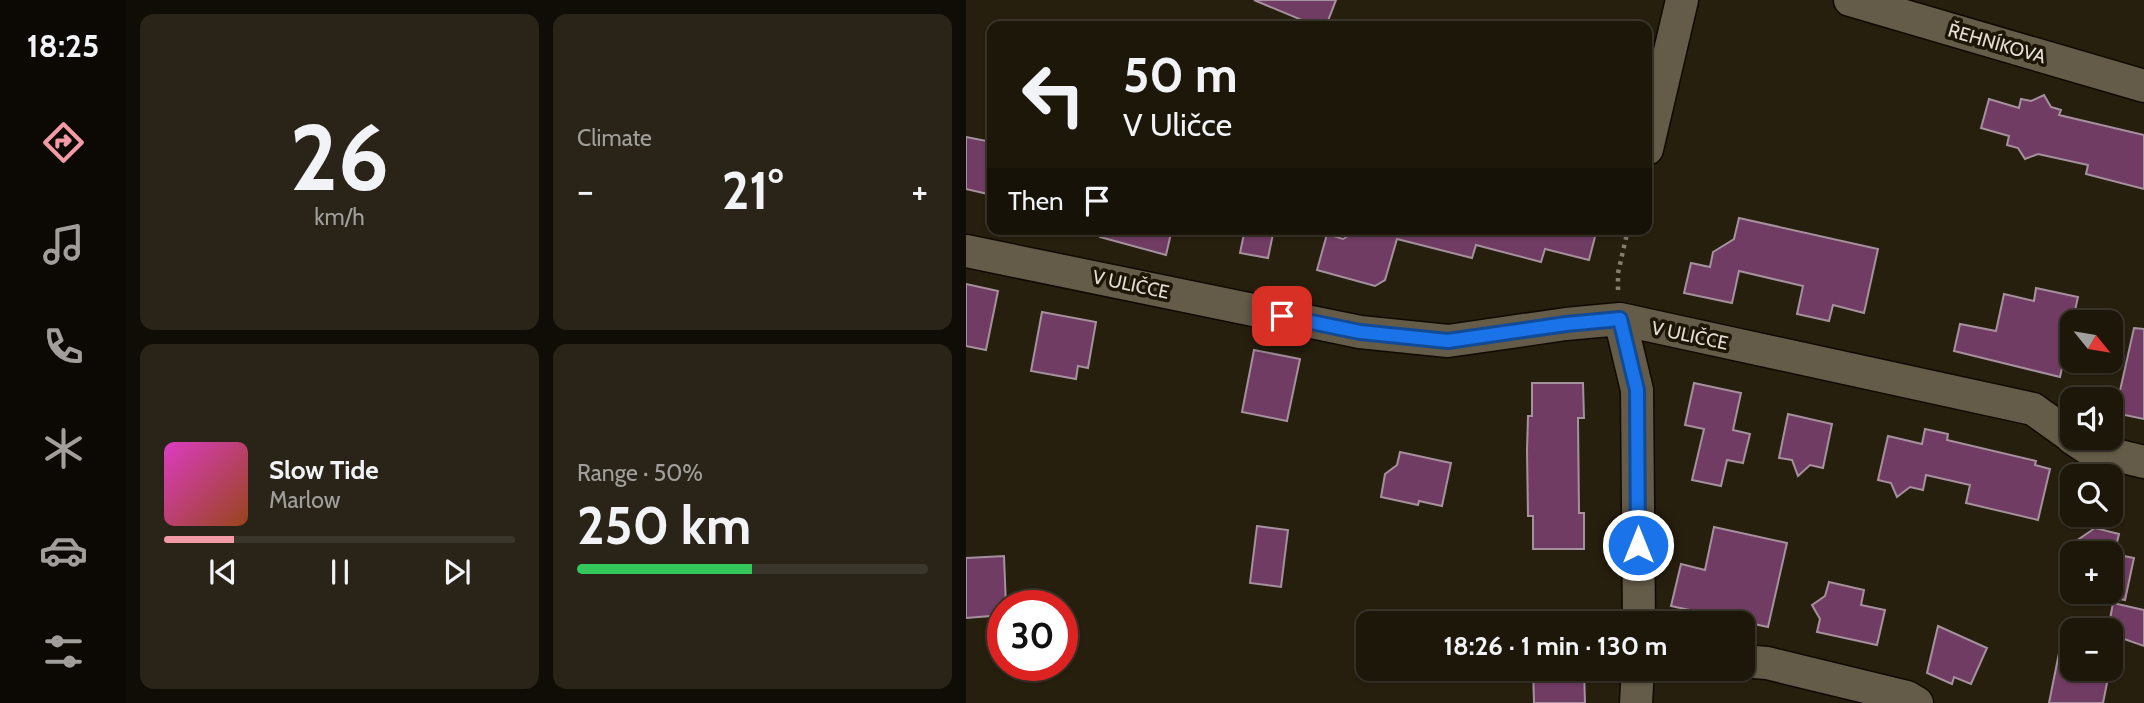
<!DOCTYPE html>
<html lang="en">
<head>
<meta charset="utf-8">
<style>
	:root { --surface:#1d170a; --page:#2a2418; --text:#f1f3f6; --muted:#a09f9c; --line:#3b362b; --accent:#f39aa7 }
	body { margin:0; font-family:Cabin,sans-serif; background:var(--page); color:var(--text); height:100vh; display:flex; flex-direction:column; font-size:26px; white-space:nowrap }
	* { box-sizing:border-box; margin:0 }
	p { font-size:23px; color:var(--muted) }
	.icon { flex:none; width:38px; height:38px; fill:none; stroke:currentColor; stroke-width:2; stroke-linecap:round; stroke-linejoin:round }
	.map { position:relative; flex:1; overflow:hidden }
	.drawer { display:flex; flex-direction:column; gap:14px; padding:14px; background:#100d06; width:840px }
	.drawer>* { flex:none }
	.banner { position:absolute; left:21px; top:21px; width:665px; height:214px; border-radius:14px; box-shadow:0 2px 5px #0004,0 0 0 2px var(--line); background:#1d170a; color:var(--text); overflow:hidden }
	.needle { width:46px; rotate:120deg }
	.controls { position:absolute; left:1094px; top:310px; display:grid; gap:14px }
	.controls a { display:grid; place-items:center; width:63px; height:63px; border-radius:14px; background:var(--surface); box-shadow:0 2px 5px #0004,0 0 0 2px var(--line); font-size:35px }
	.speed { position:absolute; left:21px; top:590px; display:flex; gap:14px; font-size:35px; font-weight:700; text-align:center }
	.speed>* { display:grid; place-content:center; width:91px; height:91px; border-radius:50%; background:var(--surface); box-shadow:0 2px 5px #0004,0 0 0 2px var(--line); line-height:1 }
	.speed .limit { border:10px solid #d22; background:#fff; color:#111 }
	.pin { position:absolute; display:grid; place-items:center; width:60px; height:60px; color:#fff; margin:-30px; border-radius:14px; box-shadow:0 4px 10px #0006 }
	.me { position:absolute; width:77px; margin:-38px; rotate:0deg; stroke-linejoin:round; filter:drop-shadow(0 0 5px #0008) }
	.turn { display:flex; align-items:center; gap:24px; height:147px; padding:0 21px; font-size:32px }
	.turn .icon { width:91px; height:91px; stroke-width:2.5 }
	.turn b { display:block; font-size:49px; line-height:60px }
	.then { display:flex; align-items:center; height:66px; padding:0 21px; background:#0003; gap:14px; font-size:26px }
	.big { font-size:52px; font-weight:700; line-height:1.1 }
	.drawer .tile { flex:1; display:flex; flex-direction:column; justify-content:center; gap:10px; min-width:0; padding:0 24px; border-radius:14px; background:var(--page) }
	.drawer .dial { align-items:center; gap:0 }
	.dial b { font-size:91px; line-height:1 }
	.song { display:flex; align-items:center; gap:21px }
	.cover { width:84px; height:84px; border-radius:10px; background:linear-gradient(135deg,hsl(310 70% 55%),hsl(20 70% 35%)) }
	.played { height:7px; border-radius:4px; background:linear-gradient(90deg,var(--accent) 20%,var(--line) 20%) }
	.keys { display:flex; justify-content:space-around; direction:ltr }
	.heat { display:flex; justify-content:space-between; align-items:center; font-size:38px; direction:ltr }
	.charge { height:10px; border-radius:5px; background:linear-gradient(90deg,#34c759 50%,var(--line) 0) }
	.drawer .tiles { flex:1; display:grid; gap:14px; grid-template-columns:repeat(2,1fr) }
	.trip { position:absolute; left:390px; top:611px; width:399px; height:70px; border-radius:14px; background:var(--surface); box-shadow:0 2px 5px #0004,0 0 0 2px var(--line); font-weight:700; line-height:70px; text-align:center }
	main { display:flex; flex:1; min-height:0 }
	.menu { display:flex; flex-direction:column; width:126px; justify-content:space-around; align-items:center; background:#0c0904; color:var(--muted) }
	.menu .icon { width:49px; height:49px }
	.menu .on { color:var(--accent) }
	.menu b { font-size:32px; color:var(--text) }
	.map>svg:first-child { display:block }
</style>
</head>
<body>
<main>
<nav class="menu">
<b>18:25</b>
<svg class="icon on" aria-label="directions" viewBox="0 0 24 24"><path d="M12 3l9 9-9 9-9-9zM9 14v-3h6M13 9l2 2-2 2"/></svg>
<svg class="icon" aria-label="music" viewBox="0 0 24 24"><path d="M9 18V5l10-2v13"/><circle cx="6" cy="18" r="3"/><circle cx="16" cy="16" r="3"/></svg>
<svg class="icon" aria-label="phone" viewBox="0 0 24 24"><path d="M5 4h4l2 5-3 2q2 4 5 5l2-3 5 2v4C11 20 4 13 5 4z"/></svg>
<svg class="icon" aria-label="climate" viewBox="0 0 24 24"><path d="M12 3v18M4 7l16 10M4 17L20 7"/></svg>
<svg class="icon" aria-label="car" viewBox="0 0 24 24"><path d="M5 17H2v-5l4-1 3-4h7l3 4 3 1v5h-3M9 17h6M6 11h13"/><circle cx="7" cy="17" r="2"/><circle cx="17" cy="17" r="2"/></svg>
<svg class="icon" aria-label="filters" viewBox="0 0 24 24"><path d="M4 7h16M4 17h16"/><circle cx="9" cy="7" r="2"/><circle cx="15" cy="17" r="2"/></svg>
</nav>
<section class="drawer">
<div class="tiles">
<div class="tile dial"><b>26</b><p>km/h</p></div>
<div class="tile"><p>Climate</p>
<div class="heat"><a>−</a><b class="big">21°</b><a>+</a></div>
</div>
<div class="tile">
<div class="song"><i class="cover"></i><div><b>Slow Tide</b><p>Marlow</p></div></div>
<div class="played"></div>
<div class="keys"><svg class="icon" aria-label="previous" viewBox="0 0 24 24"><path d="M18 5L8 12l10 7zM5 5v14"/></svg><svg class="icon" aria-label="pause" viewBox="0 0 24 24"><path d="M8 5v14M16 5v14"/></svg><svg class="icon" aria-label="next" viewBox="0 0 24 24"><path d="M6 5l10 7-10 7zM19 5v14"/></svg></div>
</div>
<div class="tile"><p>Range · 50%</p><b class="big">250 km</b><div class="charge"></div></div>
</div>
</section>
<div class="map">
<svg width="1178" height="703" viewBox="0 0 1178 703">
	<rect width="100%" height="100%" fill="#271f0e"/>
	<path fill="#713c63" stroke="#a5919e" stroke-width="2" d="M288 0H370L360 26H350Z
		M1078 95 1085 107 1095 110 1093 115 1178 135V189L1120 174 1122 165 1072 154 1059 159 1052 148 1041 145 1043 136 1015 128 1023 99 1053 108 1055 99 1065 101Z
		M0 137 26 142V195L0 189Z
		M773 218 912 249 898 313 867 305 863 321 831 314 837 286 773 271 766 303 718 293 725 263 744 267 747 252 768 239Z
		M135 229H206L200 255 134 237Z
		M279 229H308L302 258 274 253Z
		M394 229H631L623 260 579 249 575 262 510 245 506 258 431 239 419 280 409 286 351 270 361 234 377 239Z
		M0 284 32 291 20 350 0 346Z
		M1070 288 1112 297 1094 377 988 351 994 324 1030 331 1038 294 1068 301Z
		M76 312 130 322 122 368 112 366 110 379 65 371Z
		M1168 328 1178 329V419L1149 413Z
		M288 350 334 359 321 421 276 412Z
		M566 383H617L618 418H612L613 513H618V549H567V516H562L561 450 562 416H566Z
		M728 383 775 393 767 430 784 434 777 463 761 460 755 486 726 480 738 429 719 425Z
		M822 414 866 424 857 468 844 465 832 476 826 460 813 458Z
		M959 429 982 434 981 440 1070 461 1069 465 1084 469 1072 520 1000 503 1004 485 960 475 957 490 944 487 931 497 925 483 912 480 922 436 956 444Z
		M434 452 485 463 476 506 453 501 452 505 415 497 419 474 431 465Z
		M291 526 322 530 315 587 284 583Z
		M748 527 821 543 802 627 705 606 715 564 739 570Z
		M1129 528 1153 534 1148 554 1168 558 1159 600 1121 592H1144V553H1106V588L1094 585 1100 560 1094 552Z
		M38 556 40 606H37V615L0 618V558Z
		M863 582 898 590 895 605 919 610 911 645 851 632 854 619 846 605 859 596Z
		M1147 603 1178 610V646L1144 634V630H1142Z
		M972 626 1021 648 1005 684 988 677 986 684 961 673Z
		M1093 653 1106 656V668H1144L1137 703H1083Z
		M567 668H618L619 703H568Z"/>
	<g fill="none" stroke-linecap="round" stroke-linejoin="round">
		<defs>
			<path id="minor" d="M884 0 1178 86
				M681 149 716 0
				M0 251 394 332 482 341 600 324 654 319 1067 409 1106 437
				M654 319 671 390 673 623
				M1106 438 1121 448 1178 462
				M777 661 801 663 941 697 951 703
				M670 703 672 668"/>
		</defs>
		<use href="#minor" stroke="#100900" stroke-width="35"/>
		<path stroke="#857e70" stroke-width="4.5" stroke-dasharray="3.5 5" stroke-linecap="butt" d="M652 290V273L662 229"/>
		<use href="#minor" stroke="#645b48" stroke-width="32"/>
	</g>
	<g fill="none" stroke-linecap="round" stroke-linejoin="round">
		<defs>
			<path id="route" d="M316 316 394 332 482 341 600 324 654 319 671 390 672 545"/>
		</defs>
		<use href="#route" stroke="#114b97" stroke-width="18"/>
		<use href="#route" stroke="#1a73e8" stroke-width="12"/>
	</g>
	<g text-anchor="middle" stroke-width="7" stroke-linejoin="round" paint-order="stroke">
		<g font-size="19" fill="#e4dfd4" stroke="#1d1606">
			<text transform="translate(1031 43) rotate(16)" y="7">ŘEHNÍKOVA</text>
			<text transform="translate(165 284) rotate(12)" y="7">V ULIČCE</text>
			<text transform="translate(724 335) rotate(12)" y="7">V ULIČCE</text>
		</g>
	</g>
</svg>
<div class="controls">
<a><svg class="needle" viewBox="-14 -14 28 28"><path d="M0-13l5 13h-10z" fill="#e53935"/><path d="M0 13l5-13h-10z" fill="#a09f9c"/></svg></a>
<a><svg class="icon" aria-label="sound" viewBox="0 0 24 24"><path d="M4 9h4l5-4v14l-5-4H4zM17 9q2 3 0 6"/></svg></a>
<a><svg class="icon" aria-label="search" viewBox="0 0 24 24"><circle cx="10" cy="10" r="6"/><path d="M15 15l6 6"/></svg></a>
<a>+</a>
<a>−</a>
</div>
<div class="speed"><div class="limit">30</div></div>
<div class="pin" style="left:316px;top:316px;background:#d93025"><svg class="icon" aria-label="arrive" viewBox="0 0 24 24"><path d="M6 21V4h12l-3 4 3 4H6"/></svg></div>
<svg class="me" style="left:672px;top:545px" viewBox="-20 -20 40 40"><circle r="17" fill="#1a73e8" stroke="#fff" stroke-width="3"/><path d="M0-11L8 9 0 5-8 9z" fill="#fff"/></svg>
<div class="trip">18:26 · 1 min · 130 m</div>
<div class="banner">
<div class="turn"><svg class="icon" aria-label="left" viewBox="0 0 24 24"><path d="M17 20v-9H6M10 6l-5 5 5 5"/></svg><div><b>50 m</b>V Uličce</div></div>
<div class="then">Then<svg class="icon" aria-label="arrive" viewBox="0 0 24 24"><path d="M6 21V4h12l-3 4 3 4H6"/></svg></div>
</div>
</div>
</main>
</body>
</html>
